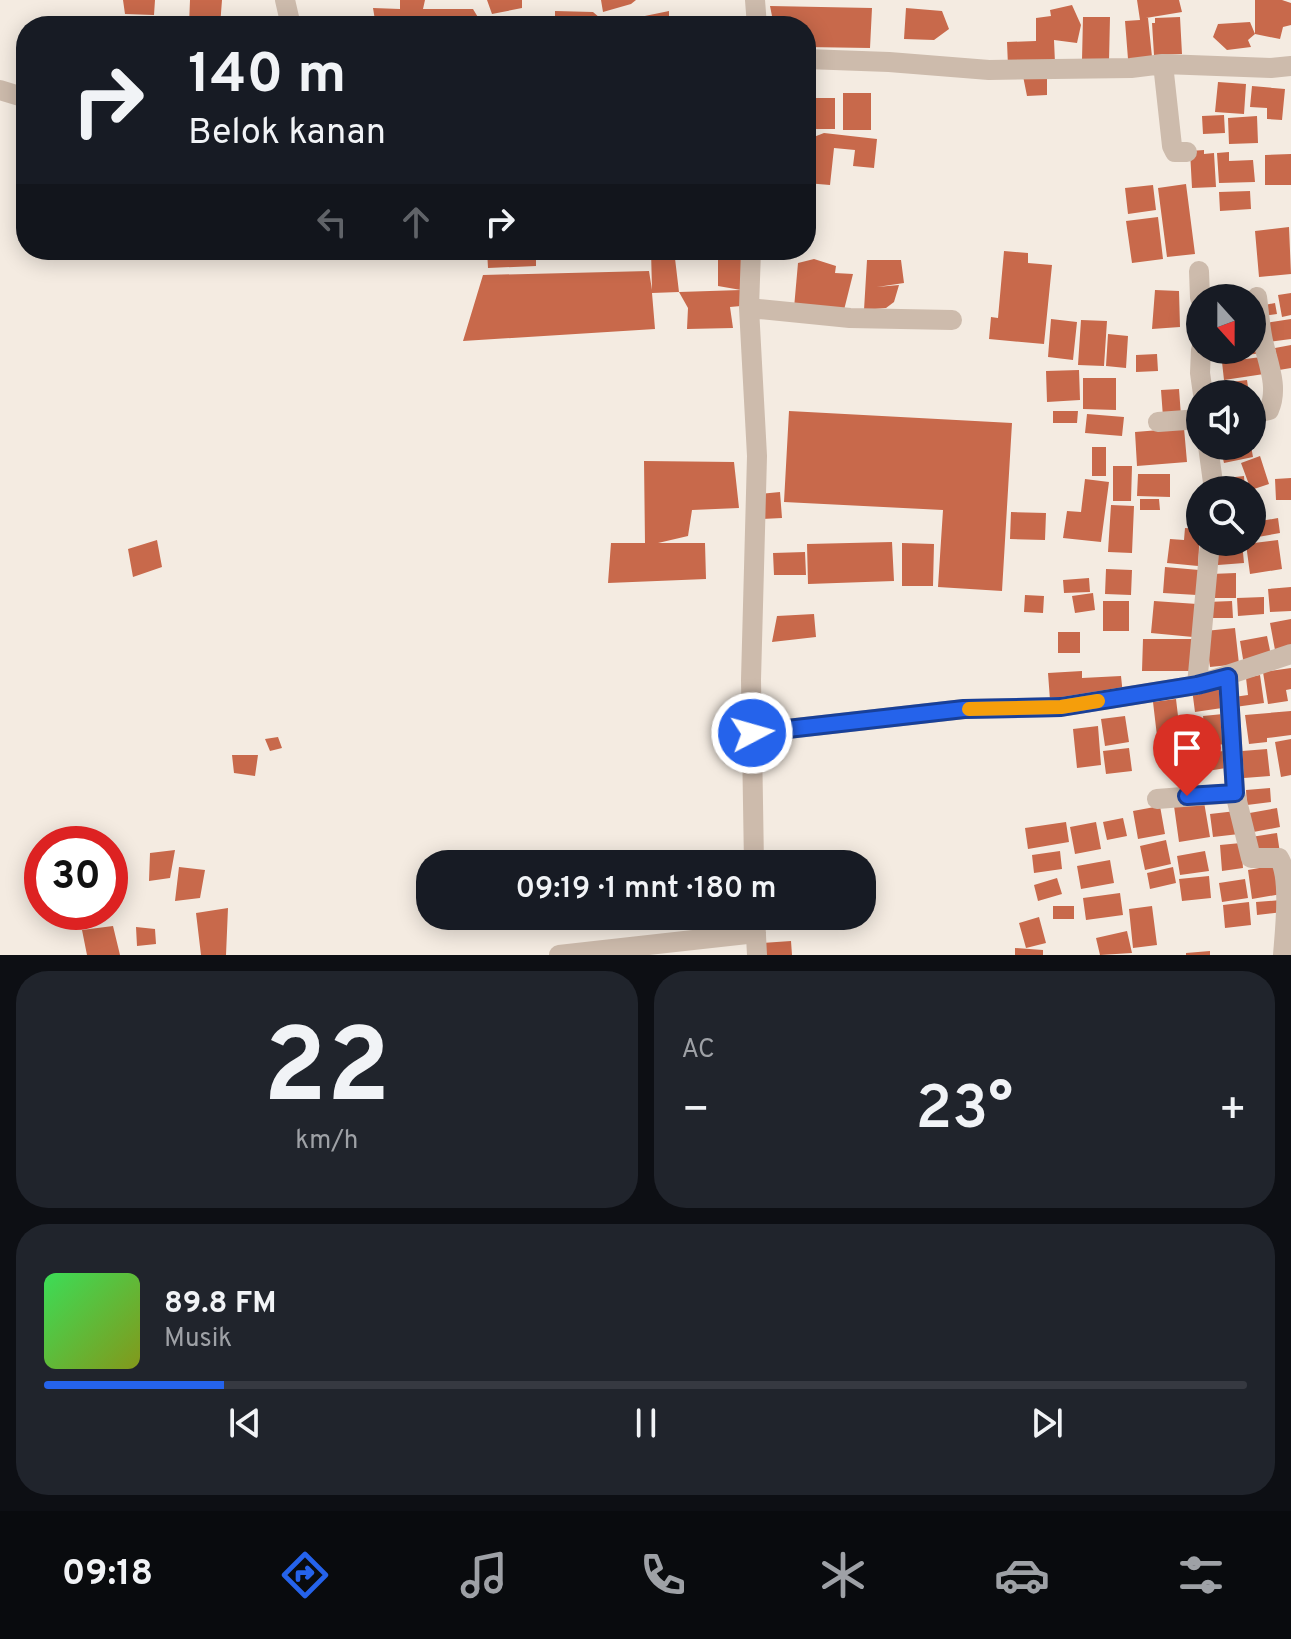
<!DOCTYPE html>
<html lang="id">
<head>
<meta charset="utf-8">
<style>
	:root { --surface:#171b24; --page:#20242c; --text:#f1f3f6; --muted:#9ea1a6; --line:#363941; --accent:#2563eb }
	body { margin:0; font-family:Overpass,sans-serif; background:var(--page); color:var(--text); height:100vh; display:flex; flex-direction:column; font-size:30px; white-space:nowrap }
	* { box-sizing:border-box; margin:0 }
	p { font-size:26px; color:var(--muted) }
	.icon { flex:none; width:44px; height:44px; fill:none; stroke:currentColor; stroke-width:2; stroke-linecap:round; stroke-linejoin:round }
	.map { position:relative; height:955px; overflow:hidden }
	.details { display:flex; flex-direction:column; gap:16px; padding:16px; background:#0d0f14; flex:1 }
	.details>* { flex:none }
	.banner { position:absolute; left:16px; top:16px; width:800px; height:244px; border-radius:32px; box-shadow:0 4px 20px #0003; background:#171b24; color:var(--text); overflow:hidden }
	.needle { width:52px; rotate:159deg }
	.tools { position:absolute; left:1186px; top:284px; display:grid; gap:16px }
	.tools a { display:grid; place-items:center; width:80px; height:80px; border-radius:50%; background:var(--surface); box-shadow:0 4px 20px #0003; font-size:40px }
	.speed { position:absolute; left:24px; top:826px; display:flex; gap:16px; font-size:40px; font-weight:700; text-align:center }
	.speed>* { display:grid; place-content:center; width:104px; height:104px; border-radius:50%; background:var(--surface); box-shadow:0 4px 20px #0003; line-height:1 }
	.speed .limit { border:12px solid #d22; background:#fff; color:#111 }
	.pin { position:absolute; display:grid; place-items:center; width:68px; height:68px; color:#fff; margin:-82px -34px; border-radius:50% 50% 50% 0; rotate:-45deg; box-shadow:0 0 8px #0007 }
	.pin .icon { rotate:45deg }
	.me { position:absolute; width:88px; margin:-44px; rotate:84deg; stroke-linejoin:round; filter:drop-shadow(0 0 6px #0008) }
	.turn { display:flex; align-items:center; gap:28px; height:168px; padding:0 40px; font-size:36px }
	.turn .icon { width:104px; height:104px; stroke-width:2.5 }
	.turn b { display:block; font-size:56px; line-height:68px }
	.lanes { display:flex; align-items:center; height:76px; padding:0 40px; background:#0003; justify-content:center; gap:40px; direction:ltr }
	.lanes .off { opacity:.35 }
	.big { font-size:60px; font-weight:600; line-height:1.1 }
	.details .card { flex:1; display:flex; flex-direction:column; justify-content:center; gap:12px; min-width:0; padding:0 28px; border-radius:32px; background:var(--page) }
	.details .dial { align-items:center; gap:0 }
	.dial b { font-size:104px; line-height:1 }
	.song { display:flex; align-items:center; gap:24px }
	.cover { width:96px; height:96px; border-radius:12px; background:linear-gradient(135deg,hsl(130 70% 55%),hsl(70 70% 35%)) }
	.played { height:8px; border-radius:4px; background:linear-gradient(90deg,var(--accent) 15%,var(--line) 15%) }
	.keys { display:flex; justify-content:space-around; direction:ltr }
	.heat { display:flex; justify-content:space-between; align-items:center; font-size:44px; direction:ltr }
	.details .tiles { flex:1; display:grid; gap:16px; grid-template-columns:1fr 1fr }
	.card:last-child { grid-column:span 2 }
	.trip { position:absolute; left:416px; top:850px; width:460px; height:80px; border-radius:32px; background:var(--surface); box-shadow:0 4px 20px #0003; font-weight:600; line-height:80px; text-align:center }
	.tab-bar { display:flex; height:128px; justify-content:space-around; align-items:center; background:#090b0e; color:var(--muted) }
	.tab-bar .icon { width:56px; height:56px }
	.tab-bar .on { color:var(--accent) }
	.tab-bar b { font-size:36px; color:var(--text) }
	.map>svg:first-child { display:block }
</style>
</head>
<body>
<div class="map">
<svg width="1291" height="955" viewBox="0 0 1291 955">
	<rect width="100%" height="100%" fill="#f4ebe1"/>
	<path fill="#c8694b" d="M123 0H155L154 15 125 14Z
		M190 0H222L220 26H189Z
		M400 0H425L423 9H473L482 24 376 26 373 8 400 9Z
		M487 0H522V8L492 14Z
		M601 0H636L631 4 603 12Z
		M1137 0H1179L1182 12 1146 18H1148L1152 57 1128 59 1125 21 1140 20Z
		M1255 0H1282L1291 3V25L1283 27 1280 39 1255 34Z
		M1072 5 1081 25 1077 43 1054 40 1055 63 1008 66 1007 42 1036 41V18L1051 16 1050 10Z
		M770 6 872 8 870 48 806 47V26H774Z
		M906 8 942 11 949 29 934 40 904 39Z
		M555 11 593 12 600 18V26H555Z
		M669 11V26H641L640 17Z
		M370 16 374 26H351L350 23Z
		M1083 17H1110L1109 61 1082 60Z
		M1180 17 1182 54 1154 55 1152 23H1155V18Z
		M282 18V26H249L248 22Z
		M1250 22 1255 34 1248 40 1251 47 1227 50 1213 37 1218 24Z
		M1023 76 1047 79V95L1027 96Z
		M1218 82 1246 84 1244 114 1215 112Z
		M1252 86 1285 89 1282 120 1267 119V108L1250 107Z
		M843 93H871V130H843Z
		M810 98H835V129H809Z
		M1224 115 1225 133 1203 134 1202 116Z
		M1257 116 1258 143 1229 144 1228 118Z
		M824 133 877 139 874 168 853 166 855 150 834 148 830 185 806 183V140Z
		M1204 150V154L1214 153 1216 187 1192 188 1190 151Z
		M1229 152V161L1253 160 1255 182 1219 183 1217 153Z
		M1291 154V185H1265V155Z
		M1186 184 1195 254 1167 257 1158 188Z
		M1153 185 1156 210 1128 214 1125 188Z
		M1250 191 1251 209 1220 211 1219 192Z
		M1158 217 1163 259 1132 263 1126 221Z
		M1289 227 1291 274 1259 277 1255 231Z
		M487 250H536V266L488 268Z
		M651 250H674L679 292 652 293 655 329 463 341 483 275 649 271 652 290Z
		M1004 251 1028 253V263L1052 265 1044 344 989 339 991 317 998 318Z
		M814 259 836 266 835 273 853 274 844 310 794 308 798 263Z
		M718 260H742L741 290 718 286Z
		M867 260H901L904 283 877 287 899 285 894 302 886 308 864 310Z
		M741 290V306L730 307 733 328 687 329 688 308 679 292Z
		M1155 290 1179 291 1180 327 1152 329Z
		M1291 293V315L1282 317 1278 295Z
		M1275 303 1277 314 1261 316 1260 306Z
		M1252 312 1262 353 1224 358 1223 350H1252Z
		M1051 319 1077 322 1073 360 1048 357Z
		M1291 319V339L1269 342 1266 323Z
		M1081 320 1107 321 1104 366 1078 365Z
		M1108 334 1128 336 1126 368 1106 366Z
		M1291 345V368L1279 370 1275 348Z
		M1157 354 1158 371 1136 372V355Z
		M1261 357 1264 374 1224 380 1222 362Z
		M1079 370 1080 400 1047 402 1046 371Z
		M1083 378H1116V410L1083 409Z
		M1247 380 1249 394H1225L1223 383Z
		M1179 389 1181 416 1163 417 1161 390Z
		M789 411 1012 423 1002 591 938 587 943 510 784 502Z
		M1053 411H1078L1077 423H1053Z
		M1087 414 1124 417 1122 436 1085 433Z
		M1184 428 1187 462 1137 466 1135 432Z
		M1220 446H1251L1253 457 1224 463Z
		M1092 447H1106V476H1092Z
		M1260 456 1269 484 1251 490 1241 463Z
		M644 461 734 462 739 508 692 510 688 536 658 543H705L706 579 608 583 611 543H645Z
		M1113 466H1132L1131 501H1113Z
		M1138 474H1170V497L1137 496Z
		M1244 476 1245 490H1226V478Z
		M1291 478V500H1276L1275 479Z
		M1085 479 1109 482 1101 542 1063 538 1067 511 1081 512Z
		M780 492 782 518 761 519 759 494Z
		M1140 499H1159L1160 510H1140Z
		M1111 505 1134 506 1132 553 1108 552Z
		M1011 512 1046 513 1045 540 1010 539Z
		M1278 518 1280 533 1258 537 1255 522Z
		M1185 528 1200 529 1198 566 1167 563 1170 539 1184 540Z
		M157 540 162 567 133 577 128 549Z
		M1278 540 1282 569 1250 574 1246 544Z
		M892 542 894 581 808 584 807 544Z
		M1216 542H1242L1244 563 1218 565Z
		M902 543 934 544 933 586H902Z
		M805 552 806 575H774L773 553Z
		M1165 567 1199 570 1197 595 1163 593Z
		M1106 569 1132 570 1131 595 1105 594Z
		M1236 573V598H1211V574Z
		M1089 578 1090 592 1064 593 1063 580Z
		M1291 587V611L1270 612 1268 589Z
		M1093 593 1095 610 1075 613 1072 596Z
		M1025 595 1044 596 1043 613 1024 612Z
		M1264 597V614L1238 616 1237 598Z
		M1103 601H1129V631H1103Z
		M1154 601 1197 604 1193 637 1151 633Z
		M1232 601 1233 618H1208L1207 602Z
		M814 614 816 637 772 642 777 616Z
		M1291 619V647L1275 650 1270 623Z
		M1235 628 1239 664 1210 667 1205 631Z
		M1058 632H1080V653H1058Z
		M1267 636 1272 660 1244 665 1240 641Z
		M1143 639H1192V671H1142Z
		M1291 668V689L1286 690 1288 701 1268 704 1263 672Z
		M1082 671V678L1121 676 1123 695 1050 700 1048 673Z
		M1260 675 1264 703 1235 707 1234 697 1248 695 1246 678Z
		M1219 686 1222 708 1195 712 1192 689Z
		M1176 699 1180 733 1157 736 1153 702Z
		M1291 711V735L1267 738V742L1249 744 1245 715Z
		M1223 714 1226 744 1206 746 1203 716Z
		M1125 716 1129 742 1105 746 1101 719Z
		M1098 726 1101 765 1077 768 1073 729Z
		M278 737 282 748 270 751 265 739Z
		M1291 739V775L1281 777 1275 742Z
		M1129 748 1132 771 1106 774 1103 751Z
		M1267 749 1270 776 1244 778 1242 751Z
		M1223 751 1226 768 1201 772 1198 755Z
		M232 755H258L255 776 234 773Z
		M1270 788 1271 802 1247 805 1246 790Z
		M1204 802 1210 837 1179 842 1174 806Z
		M1160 806 1165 834 1138 839 1133 811Z
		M1277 808 1280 827 1248 833 1244 814Z
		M1236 811 1239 834 1213 837 1210 814Z
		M1123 818 1127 836 1107 840 1103 822Z
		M1066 822 1069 842 1028 849 1025 828Z
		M1096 822 1101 849 1075 854 1070 827Z
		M1277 833 1280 853 1254 857 1251 837Z
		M1166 840 1171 864 1145 870 1140 846Z
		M1241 843 1243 868 1222 871 1220 845Z
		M175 850 170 878 149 881 150 853Z
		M1060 851 1062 869 1034 873 1032 855Z
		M1205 851 1209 871 1180 875 1177 856Z
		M1110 860 1114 883 1081 889 1077 866Z
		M1282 864 1287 893 1252 899 1248 870Z
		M179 867 205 870 200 898 175 901Z
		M1173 867 1176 883 1150 889 1147 873Z
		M1209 876 1211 898 1182 901 1179 879Z
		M1057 878 1062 894 1038 901 1034 885Z
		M1245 879 1248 898 1222 902 1219 883Z
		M1120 893 1123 915 1086 920 1083 898Z
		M1281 900 1283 912 1257 915 1256 902Z
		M1249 902 1251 925 1225 928 1223 905Z
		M1053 906H1074V919H1053Z
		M1152 906 1157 945 1133 948 1129 909Z
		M228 908 226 955H201L196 913Z
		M668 916H709L714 924 668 927Z
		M1039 917 1046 943 1026 948 1019 923Z
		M113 926 120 955H87L82 930Z
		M136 927 155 929 156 944 137 946Z
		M1127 931 1132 953 1100 955 1096 938Z
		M791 941 792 955H762L761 943Z
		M1015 948 1043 950V955H1015Z
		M1210 951V955H1186V953Z"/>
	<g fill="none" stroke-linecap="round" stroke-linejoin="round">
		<path stroke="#cdbbac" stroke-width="20" d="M285 0 291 26
			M755 0 757 26
			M806 59 889 62 989 70 1131 68 1163 64 1271 68 1291 66
			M1163 64 1172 146 1175 152H1187
			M0 90 26 98
			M751 250 749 308 757 456 751 680 754 864
			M1199 271 1200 298
			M749 308 850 318 952 320
			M1201 350 1200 373 1203 394
			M1252 414 1269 410C1279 388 1268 363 1263 341 1260 327 1259 312 1257 297
			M1158 422 1200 419
			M1208 446 1214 490
			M1197 685 1291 654
			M752 733 964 709 1061 707 1197 685 1210 542
			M1235 793 1251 858H1279C1291 877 1285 930 1283 955
			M1157 799 1235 793 1228 677
			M755 916 757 955
			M559 955 756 933"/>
	</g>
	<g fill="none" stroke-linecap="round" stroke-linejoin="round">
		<defs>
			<path id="route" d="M752 733 964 709 1061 707 1197 685 1228 677 1235 793 1187 796"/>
		</defs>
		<use href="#route" stroke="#184099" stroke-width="20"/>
		<use href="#route" stroke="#2563eb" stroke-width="14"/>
		<path stroke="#f59e0b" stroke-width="14" d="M969 709 1061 707 1098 701"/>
	</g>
</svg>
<div class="tools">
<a><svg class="needle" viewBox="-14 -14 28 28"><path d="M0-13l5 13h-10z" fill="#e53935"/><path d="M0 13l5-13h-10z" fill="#9ea1a6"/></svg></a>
<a><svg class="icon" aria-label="sound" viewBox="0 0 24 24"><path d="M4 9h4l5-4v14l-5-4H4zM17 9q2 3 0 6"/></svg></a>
<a><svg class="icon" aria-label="search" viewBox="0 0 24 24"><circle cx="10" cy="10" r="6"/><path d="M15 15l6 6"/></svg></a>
</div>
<div class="speed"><div class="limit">30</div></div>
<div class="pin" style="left:1187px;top:796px;background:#d93025"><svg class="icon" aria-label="arrive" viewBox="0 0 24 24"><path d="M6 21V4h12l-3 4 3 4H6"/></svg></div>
<svg class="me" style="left:752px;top:733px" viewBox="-20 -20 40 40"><circle r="17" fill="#2563eb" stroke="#fff" stroke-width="3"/><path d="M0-11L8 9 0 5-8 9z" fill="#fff"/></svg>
<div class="trip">09:19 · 1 mnt · 180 m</div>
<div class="banner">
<div class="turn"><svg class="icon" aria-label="right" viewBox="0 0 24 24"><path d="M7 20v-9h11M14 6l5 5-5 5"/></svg><div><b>140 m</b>Belok kanan</div></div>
<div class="lanes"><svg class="icon off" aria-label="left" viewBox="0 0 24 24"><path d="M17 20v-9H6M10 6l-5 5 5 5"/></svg><svg class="icon off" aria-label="ahead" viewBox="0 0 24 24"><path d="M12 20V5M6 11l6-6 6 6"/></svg><svg class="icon" aria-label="right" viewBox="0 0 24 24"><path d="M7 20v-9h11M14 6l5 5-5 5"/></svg></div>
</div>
</div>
<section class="details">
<div class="tiles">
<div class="card dial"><b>22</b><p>km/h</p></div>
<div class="card"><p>AC</p>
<div class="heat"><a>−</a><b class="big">23°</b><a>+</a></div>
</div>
<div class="card">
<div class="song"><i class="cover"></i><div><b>89.8 FM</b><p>Musik</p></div></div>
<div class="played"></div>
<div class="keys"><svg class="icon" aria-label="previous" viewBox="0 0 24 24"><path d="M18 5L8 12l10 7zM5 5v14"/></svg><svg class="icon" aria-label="pause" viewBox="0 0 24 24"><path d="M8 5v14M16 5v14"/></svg><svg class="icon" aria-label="next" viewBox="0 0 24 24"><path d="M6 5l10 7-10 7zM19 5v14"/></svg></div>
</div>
</div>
</section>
<nav class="tab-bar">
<b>09:18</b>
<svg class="icon on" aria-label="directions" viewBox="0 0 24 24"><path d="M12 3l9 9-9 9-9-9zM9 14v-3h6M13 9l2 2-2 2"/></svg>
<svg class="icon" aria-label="music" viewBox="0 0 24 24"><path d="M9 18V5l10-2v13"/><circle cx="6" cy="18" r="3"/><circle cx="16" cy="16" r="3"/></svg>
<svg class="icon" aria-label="phone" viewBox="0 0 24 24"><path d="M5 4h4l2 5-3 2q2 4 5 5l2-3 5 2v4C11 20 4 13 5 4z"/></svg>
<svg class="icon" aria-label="climate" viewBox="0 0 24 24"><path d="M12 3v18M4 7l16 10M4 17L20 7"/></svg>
<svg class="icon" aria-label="car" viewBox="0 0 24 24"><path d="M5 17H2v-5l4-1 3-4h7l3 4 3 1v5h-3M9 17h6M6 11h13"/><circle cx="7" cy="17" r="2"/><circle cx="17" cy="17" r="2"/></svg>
<svg class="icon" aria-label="filters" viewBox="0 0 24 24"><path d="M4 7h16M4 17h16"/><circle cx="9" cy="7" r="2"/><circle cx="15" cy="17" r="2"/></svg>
</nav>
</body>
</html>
